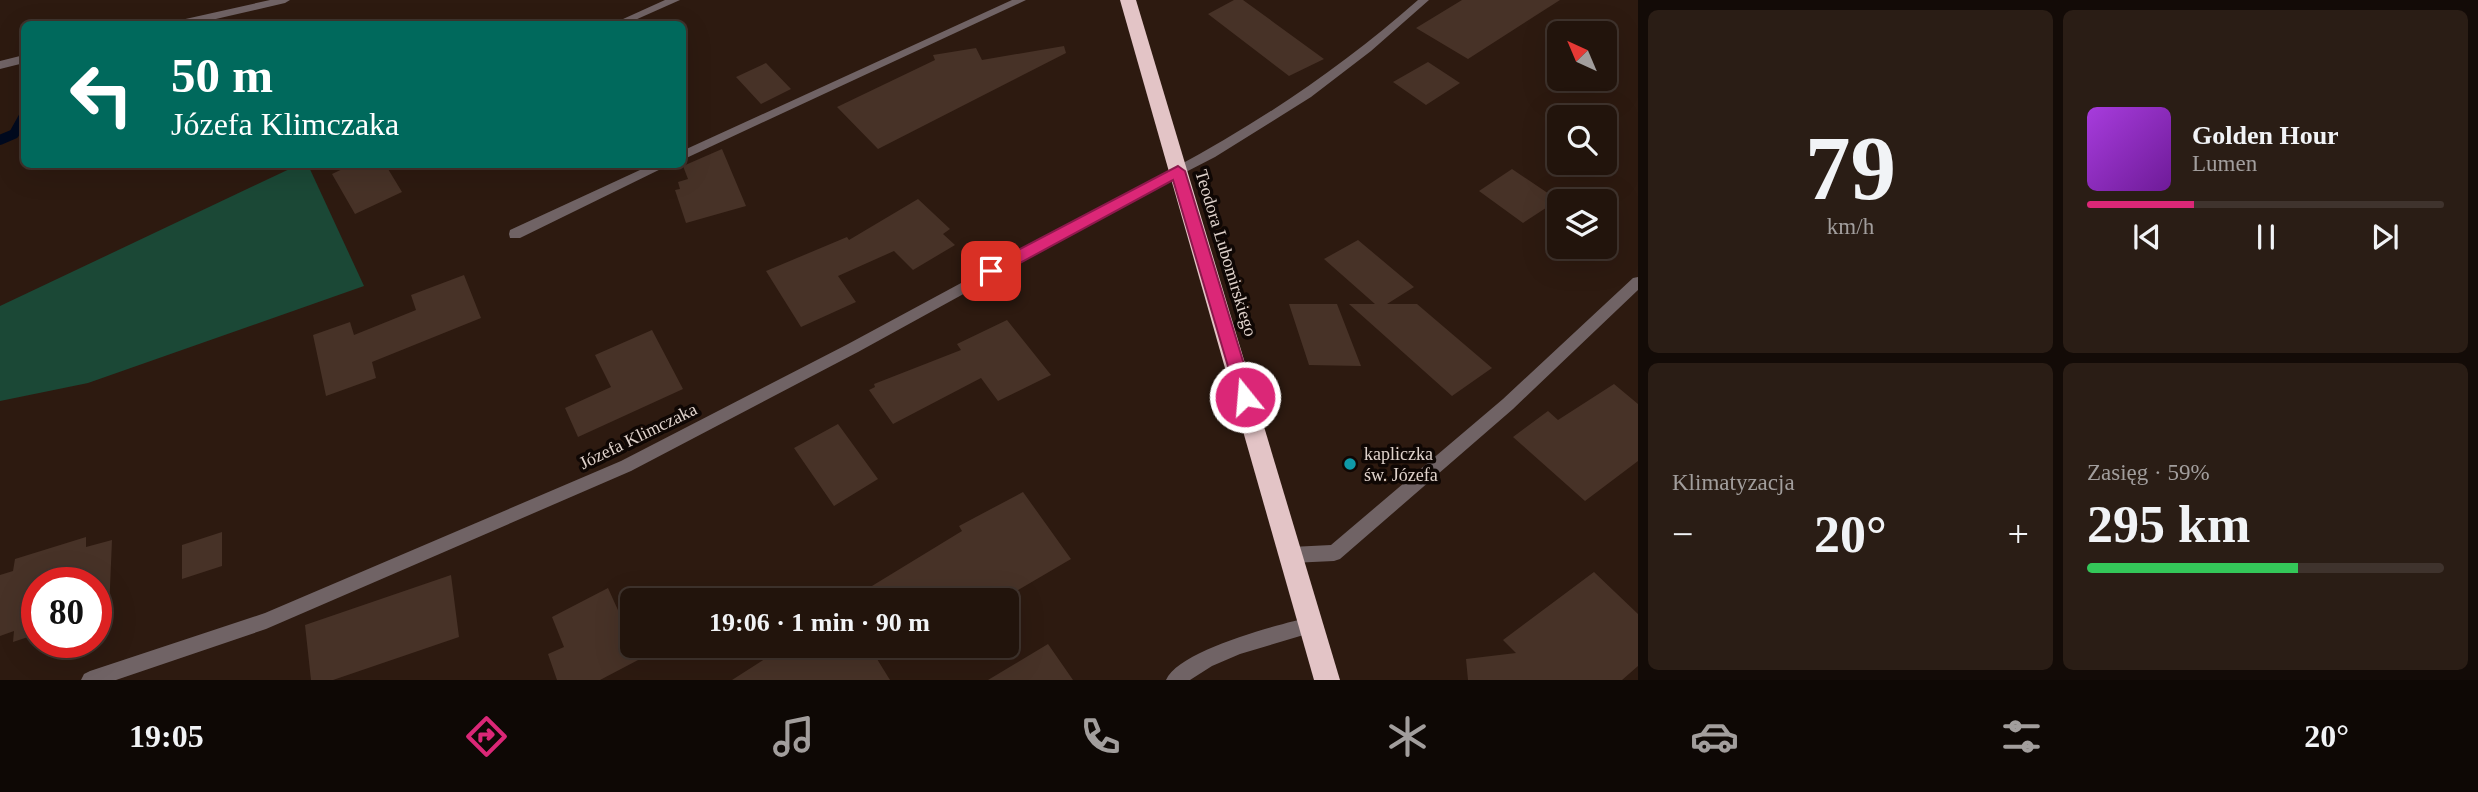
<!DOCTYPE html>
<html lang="pl">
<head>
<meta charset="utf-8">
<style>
	:root { --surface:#22140c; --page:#2a1d15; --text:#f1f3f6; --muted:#a29e9d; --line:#3f332d; --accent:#db2777 }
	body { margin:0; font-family:Georgia,serif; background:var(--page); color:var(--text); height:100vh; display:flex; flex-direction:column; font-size:26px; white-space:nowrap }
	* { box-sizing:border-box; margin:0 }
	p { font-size:23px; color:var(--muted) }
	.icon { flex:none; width:38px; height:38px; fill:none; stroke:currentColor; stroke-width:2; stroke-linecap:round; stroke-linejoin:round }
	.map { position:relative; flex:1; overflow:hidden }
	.details { display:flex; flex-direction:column; gap:10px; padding:10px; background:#130b07; width:840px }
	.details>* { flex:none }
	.banner { position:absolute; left:21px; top:21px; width:665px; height:147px; border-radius:10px; box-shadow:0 7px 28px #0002,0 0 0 2px var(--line); background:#00695c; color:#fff; overflow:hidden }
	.needle { width:46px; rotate:316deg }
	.controls { position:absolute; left:1547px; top:21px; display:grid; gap:14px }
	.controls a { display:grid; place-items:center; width:70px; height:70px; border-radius:10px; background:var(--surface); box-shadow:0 7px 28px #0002,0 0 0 2px var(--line); font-size:35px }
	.speed { position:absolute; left:21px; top:567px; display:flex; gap:14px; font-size:35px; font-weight:700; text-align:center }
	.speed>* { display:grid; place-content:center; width:91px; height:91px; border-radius:50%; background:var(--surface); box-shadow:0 7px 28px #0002,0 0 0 2px var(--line); line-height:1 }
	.speed .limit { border:10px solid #d22; background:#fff; color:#111 }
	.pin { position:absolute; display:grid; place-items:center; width:60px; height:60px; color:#fff; margin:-30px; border-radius:14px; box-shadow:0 4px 10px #0006 }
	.me { position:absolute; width:77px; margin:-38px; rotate:343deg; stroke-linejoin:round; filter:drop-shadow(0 0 5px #0008) }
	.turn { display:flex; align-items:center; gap:24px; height:147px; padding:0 35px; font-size:32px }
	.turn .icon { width:91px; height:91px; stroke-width:2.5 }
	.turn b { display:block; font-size:49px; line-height:60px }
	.big { font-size:52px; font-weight:700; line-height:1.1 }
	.details .widget { flex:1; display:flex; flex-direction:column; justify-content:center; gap:10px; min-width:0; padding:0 24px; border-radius:10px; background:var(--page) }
	.details .dial { align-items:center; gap:0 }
	.dial b { font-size:91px; line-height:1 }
	.song { display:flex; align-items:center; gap:21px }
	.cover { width:84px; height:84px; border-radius:10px; background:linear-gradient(135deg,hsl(280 70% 55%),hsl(280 70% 35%)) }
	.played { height:7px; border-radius:4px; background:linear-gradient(90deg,var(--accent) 30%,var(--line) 30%) }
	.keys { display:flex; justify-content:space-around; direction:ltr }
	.heat { display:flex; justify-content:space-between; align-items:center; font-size:38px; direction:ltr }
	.charge { height:10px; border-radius:5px; background:linear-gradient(90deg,#34c759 59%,var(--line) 0) }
	.details .tiles { flex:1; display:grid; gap:10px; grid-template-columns:repeat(2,1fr) }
	.trip { position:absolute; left:620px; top:588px; width:399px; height:70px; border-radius:10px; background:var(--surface); box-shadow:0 7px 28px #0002,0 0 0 2px var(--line); font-weight:700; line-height:70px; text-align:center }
	.tabs { display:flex; height:112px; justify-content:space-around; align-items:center; background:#0e0805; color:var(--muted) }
	.tabs .icon { width:49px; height:49px }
	.tabs .on { color:var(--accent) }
	.tabs b { font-size:32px; color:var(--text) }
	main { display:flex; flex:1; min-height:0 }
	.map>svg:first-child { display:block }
</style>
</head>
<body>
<main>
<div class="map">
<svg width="1638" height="680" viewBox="0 0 1638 680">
	<rect width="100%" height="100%" fill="#2d1a10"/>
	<path fill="#1b4836" d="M298 165H308L364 286 88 383 0 401V306Z"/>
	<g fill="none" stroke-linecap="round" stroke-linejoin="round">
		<path stroke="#000a1f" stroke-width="10" d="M0 140 14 134 24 116"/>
	</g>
	<path fill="#473227" d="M1234 0H1243L1324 59 1289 76 1208 14Z
		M1462 0H1560L1468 59 1416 28Z
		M1064 46 1066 53 878 149 837 107 935 60 933 55 976 48 982 60Z
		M1428 62 1460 83 1426 105 1393 82Z
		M766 63 791 89 761 104 736 77Z
		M722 149 746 206 686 223 675 190 680 189 678 182 688 179 683 166Z
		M353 164H385L402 192 355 214 332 174Z
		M1512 169 1558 200 1523 223 1479 191Z
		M918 199 950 229 943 234 955 245 913 270 894 251 838 276 856 302 801 327 766 271 847 237 849 240Z
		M1358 240 1414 287 1387 304H1417L1492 368 1452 396 1349 304H1375L1324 259Z
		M464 275 481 318 372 362 376 378 326 396 313 335 350 322 354 335 416 310 411 295Z
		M1289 304H1337L1361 366 1309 365Z
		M1007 320 1051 375 998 401 981 378 893 424 869 390 875 387 874 384 961 350 957 344Z
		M652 330 683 389 578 437 565 408 611 387 595 355Z
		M1614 384 1638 404V461L1585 501 1513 437 1548 411 1558 420Z
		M838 424 878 479 834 506 794 448Z
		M1023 492 1071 559 1001 600H849L962 531 959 526Z
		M222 532V566L182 579V545Z
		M86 537V547L112 540 109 611 96 615V583H37V634L13 642 14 631 0 636V575L13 571 15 559Z
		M1594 572 1638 614V666L1622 680H1468L1466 659 1516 653 1503 640Z
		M451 575 459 637 333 680H311L305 625Z
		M608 588 640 659 600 680H557L548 654 564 647 552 617Z
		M1048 644 1073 680H988Z
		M785 646H869L890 680H732Z"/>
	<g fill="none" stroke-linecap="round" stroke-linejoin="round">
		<path fill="#706365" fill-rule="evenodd" d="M665 0H680L626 24H612Z
			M1012 0H1026L682 160V151Z
			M1418 0H1429L1371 51 1311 97 1215 157 1182 174H1174L1172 171 1174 168C1262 121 1343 66 1418 0Z
			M653 164H671L520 238H510L509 234 510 230Z
			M1638 277V290L1513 409 1340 559 1334 561 1291 563 1285 561 1283 555 1285 549 1291 547 1331 545 1503 399 1633 278Z
			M1311 617 1317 619 1319 625 1317 631 1240 654 1212 666 1190 680H1166C1179 650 1280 624 1311 617Z"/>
		<path fill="#706365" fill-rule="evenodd" d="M270 0H290L285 3 194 24H176L181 20Z
			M24 55V63L0 69V61Z
			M1178 166 1184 171 1182 174 858 352 631 471 266 629 116 680H81L84 674 90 671 265 613 621 461 848 344Z"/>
		<path fill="#e3c4c6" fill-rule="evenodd" d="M1120 0H1136L1340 680H1314Z"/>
	</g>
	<path fill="#db2777" stroke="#8e194d" stroke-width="2" d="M1178 166 1185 171 1254 397 1251 402 1245 404 1239 402 1237 397 1173 180 996 276H986L983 271 986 267Z"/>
	<circle fill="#0f9aa8" stroke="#0f0704" stroke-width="2.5" cx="1350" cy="464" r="7"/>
	<g text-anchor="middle" stroke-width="7" stroke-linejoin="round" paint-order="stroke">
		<g font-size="18" fill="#e0d3cc" stroke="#0f0704">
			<text transform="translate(1226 253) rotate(73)" y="6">Teodora Lubomirskiego</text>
			<text transform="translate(638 436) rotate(-26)" y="6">Józefa Klimczaka</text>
		</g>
		<g font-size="18" fill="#e0d3cc" stroke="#0f0704" text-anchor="start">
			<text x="1364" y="460">kapliczka<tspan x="1364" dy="21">św. Józefa</tspan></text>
		</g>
	</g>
</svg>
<div class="controls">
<a><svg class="needle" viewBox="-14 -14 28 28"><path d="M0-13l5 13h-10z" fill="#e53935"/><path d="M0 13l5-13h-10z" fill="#a29e9d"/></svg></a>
<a><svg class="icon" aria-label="search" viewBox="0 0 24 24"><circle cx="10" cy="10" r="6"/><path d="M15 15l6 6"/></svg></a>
<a><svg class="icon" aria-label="layers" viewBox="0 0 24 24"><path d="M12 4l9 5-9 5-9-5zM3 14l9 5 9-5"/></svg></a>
</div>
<div class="speed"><div class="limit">80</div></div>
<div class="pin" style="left:991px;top:271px;background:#d93025"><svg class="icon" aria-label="arrive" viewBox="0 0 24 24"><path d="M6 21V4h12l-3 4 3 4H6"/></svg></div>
<svg class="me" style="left:1245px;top:397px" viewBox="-20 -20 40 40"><circle r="17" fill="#db2777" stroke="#fff" stroke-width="3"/><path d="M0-11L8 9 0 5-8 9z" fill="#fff"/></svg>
<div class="trip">19:06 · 1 min · 90 m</div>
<div class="banner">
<div class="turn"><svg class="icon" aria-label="left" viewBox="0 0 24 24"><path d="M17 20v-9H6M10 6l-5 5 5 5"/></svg><div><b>50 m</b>Józefa Klimczaka</div></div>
</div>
</div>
<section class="details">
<div class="tiles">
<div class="widget dial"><b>79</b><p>km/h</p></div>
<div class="widget">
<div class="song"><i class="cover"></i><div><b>Golden Hour</b><p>Lumen</p></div></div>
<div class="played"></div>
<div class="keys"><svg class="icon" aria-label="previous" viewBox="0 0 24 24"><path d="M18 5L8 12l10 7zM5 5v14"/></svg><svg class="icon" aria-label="pause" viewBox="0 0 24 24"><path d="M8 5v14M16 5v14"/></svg><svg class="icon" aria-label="next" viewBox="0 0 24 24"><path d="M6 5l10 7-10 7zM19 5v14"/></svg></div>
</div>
<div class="widget"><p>Klimatyzacja</p>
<div class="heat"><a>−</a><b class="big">20°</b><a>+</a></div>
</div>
<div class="widget"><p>Zasięg · 59%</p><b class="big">295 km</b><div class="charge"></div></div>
</div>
</section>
</main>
<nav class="tabs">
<b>19:05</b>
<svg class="icon on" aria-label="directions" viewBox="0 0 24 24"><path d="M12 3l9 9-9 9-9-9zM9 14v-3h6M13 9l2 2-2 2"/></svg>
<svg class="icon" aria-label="music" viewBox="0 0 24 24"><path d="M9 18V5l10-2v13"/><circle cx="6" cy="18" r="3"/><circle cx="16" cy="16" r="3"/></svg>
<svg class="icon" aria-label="phone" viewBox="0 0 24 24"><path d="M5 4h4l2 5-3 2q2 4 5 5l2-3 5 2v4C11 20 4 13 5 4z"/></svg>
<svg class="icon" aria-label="climate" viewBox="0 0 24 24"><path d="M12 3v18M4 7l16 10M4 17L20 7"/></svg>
<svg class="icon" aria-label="car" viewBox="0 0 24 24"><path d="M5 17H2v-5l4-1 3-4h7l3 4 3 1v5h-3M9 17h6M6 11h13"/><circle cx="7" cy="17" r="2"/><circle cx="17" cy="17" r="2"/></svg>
<svg class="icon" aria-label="filters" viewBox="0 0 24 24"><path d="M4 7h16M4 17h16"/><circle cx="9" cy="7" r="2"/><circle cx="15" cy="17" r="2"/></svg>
<b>20°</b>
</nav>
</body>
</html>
